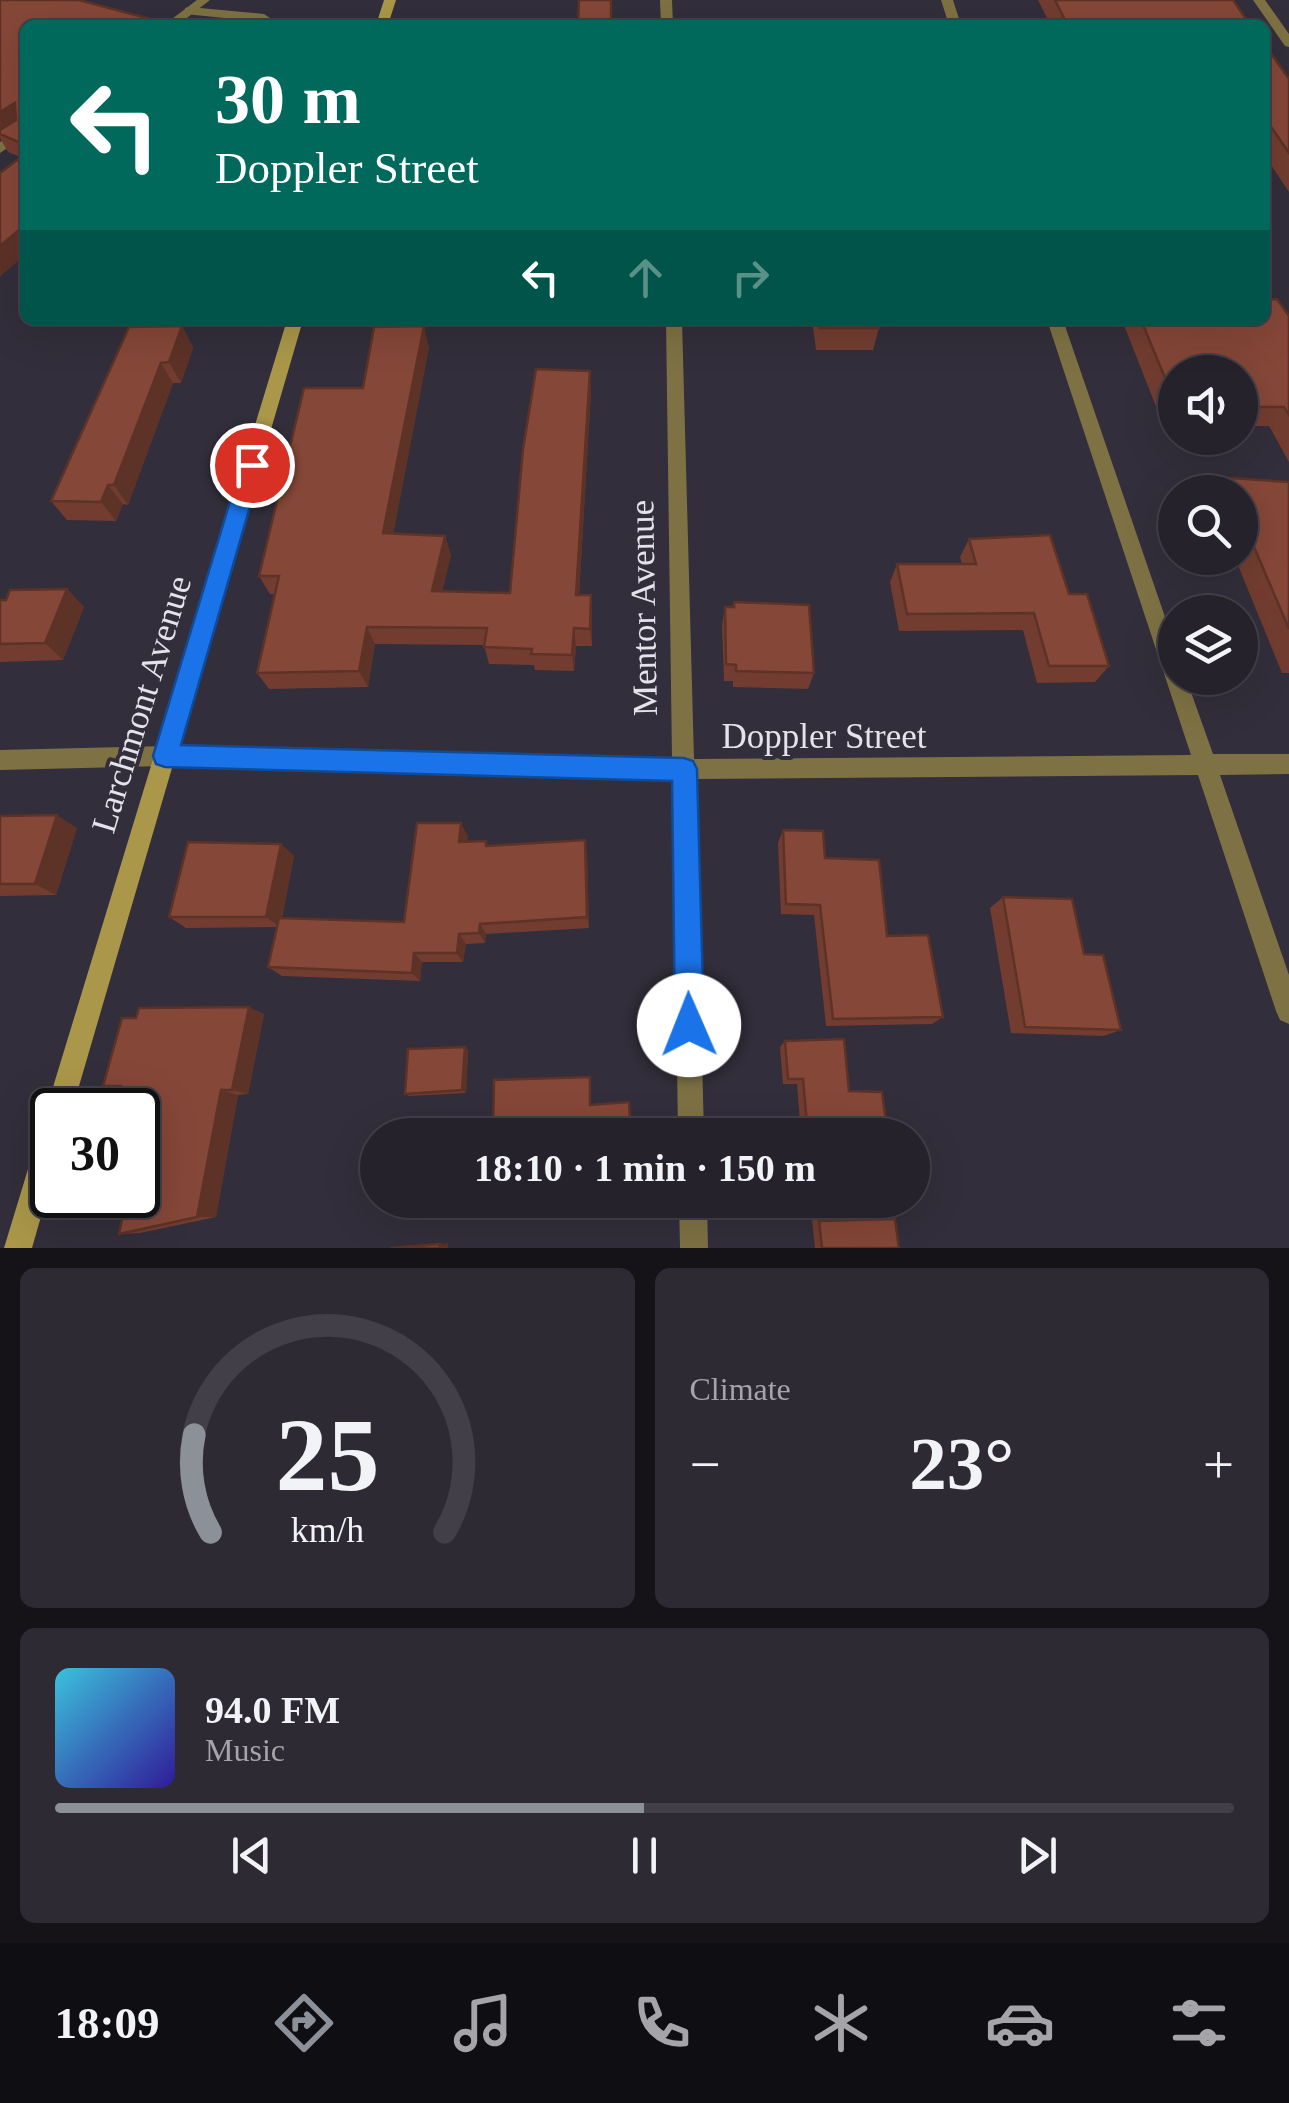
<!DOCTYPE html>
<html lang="en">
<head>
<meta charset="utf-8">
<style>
	:root { --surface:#26222c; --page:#2e2a34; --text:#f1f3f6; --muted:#a4a4a9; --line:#423f48; --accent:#8c9099 }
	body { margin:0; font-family:"Times New Roman",serif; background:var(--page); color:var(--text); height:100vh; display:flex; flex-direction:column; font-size:38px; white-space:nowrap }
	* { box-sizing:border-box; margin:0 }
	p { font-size:32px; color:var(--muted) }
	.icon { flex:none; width:55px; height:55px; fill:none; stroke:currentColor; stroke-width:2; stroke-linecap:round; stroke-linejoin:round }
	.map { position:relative; height:1248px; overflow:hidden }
	.panel { display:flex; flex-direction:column; gap:20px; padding:20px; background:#151318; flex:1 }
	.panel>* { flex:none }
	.banner { position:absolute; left:20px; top:20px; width:1250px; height:305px; border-radius:15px; box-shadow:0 10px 40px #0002,0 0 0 2px var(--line); background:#00695c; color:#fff; overflow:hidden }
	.fabs { position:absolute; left:1158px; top:355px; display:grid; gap:20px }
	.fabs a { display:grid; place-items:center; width:100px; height:100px; border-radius:50%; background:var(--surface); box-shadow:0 10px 40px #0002,0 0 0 2px var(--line); font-size:50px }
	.speed { position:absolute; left:30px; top:1088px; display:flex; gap:20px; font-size:50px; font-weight:700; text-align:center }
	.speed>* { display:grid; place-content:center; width:130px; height:130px; border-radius:50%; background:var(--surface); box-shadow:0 10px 40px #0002,0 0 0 2px var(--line); line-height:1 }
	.speed .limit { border:5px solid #111; border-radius:15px; background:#fff; color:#111 }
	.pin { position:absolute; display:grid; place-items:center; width:85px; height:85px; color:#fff; margin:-42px; border:5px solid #fff; border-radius:50%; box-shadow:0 2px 10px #0007 }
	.me { position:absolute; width:110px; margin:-55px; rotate:359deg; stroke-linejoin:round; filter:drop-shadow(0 0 8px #0008) }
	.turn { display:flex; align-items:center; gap:35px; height:210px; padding:0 30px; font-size:45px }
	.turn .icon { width:130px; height:130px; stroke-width:2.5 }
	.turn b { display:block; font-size:70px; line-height:85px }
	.lanes { display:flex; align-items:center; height:95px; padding:0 30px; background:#0003; justify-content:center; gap:50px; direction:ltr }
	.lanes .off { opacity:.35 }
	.big { font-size:75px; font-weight:600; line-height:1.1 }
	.panel .tile { flex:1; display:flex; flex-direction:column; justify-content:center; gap:15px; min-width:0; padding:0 35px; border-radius:15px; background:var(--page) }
	.panel .dial { align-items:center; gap:0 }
	.dial svg { height:260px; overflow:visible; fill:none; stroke:var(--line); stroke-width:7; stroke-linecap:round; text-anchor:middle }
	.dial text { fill:var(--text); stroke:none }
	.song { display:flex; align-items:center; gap:30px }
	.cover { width:120px; height:120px; border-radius:15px; background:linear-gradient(135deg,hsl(190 70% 55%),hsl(250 70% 35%)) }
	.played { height:10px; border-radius:5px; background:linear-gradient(90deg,var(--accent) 50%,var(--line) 50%) }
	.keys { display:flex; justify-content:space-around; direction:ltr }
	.heat { display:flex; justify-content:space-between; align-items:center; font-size:55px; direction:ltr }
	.panel .tiles { flex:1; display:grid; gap:20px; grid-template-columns:1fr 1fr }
	.tile:last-child { grid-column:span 2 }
	.trip { position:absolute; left:360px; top:1118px; width:570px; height:100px; border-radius:50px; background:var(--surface); box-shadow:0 10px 40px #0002,0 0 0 2px var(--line); font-weight:600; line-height:100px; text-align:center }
	.menu { display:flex; height:160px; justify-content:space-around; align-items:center; background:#0f0e12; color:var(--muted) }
	.menu .icon { width:70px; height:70px }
	.menu .active { color:var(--accent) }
	.menu b { font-size:45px; color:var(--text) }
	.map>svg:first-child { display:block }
</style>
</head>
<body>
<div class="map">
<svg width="1289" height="1248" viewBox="0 0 1289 1248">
	<rect width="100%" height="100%" fill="#322e3b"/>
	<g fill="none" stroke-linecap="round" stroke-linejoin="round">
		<path fill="#7e7244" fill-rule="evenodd" d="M189 7 264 14 270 18 264 22 185 14V8Z"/>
		<path fill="#7e7244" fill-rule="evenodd" d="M197 0H210L178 25H164Z
			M660 0H672L673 25H661Z
			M941 0H953L961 25H949Z
			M1253 0H1265L1289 34V47L1285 46Z
			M25 126V136L0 153V142Z
			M666 320H682L694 759 1191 755 1047 320H1063L1175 646V678H1186L1213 754H1289V774L1220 775 1289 975V1024L1280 1020 1276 1011 1198 775 695 779 704 1135H678L673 779 165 766 0 770V750L165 746 672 759Z
			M679 1200H707L708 1248H680Z"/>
		<path fill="#aa9749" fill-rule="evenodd" d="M384 0H396L388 25H376Z
			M287 320H303L72 1110H52V1178L32 1248H4L39 1133 43 1124 51 1120 46 1110Z"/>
	</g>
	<path fill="#723d30" d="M0 0 25 25V255L0 276V173L20 157 8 152 0 138Z
		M1038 0H1233L1250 25H1044L1045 22H1049Z
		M1265 45 1289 79V192L1265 156Z
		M1289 316V462L1269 426H1240V372H1175V427H1164L1122 320H1265Z
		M812 320H876L879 328 873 350H816Z
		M182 326 193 348 181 383H173L128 505 123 504 116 521 67 520 51 501Z
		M429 347 393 534 445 536 451 555 442 591 510 593 591 391 579 595 592 613V646H576L574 671 535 670 534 665 489 664 484 645 375 644 368 687 269 689 257 673 275 594H270L259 576 363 388Z
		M1216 477 1289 482V673H1282L1235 558H1240V492H1204Z
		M969 539 1069 594 1109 666 1095 682 1037 683 1023 630 899 631 890 582 897 564H962L960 557Z
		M67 589 84 607 63 660 0 662V600Z
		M725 607 814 673 808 689 733 687V681H724L722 625Z
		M0 816 77 828 56 895 0 896Z
		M783 830 825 858 887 936 943 1017 932 1024 826 1026 814 915 781 914 778 843Z
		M468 836 467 841H486L488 846 587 852 589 928 486 934 485 943 466 944 463 962H422L420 981 282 976 268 967 277 927 186 928 169 917 281 844 294 856 282 918 404 922Z
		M1003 897 1084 954 1121 1030 1103 1036 1011 1033 990 908Z
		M264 1014 248 1094 238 1095 216 1217 140 1233 119 1234 145 1099H138L118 1095 119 1090 103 1086 136 1018Z
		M785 1041 849 1091 888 1135H801L797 1084H783L780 1047Z
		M468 1050 466 1093 409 1096 405 1094Z
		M885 1219 899 1248H815L812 1220Z"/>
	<path fill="#5d3227" d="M15 103 25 121 0 134V112Z
		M25 225V255L0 276V246Z
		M182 326 193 348 181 383 169 362Z
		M424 326 429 347 390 552 383 533Z
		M161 363 173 383 128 505 114 485Z
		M590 371 591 391 578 613 576 595Z
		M108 485 123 504 116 521 101 502Z
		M445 536 451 555 438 609 432 591Z
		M67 589 84 607 63 660 45 643Z
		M591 595 592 613V646L590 629Z
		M367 627 375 644 368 687 359 671Z
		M574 628 576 646 574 671 572 655Z
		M57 815 77 828 56 895 35 884Z
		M461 823 468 836 465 854 459 842Z
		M585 840 587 852 589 928 587 917Z
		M281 844 294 856 280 927 266 917Z
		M480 924 486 934 485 943 479 933Z
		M459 934 466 944 463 962 457 953Z
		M414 953 422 962 420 981 412 973Z
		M249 1007 264 1014 248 1094 232 1090Z
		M465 1047 468 1050 466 1093 462 1090Z
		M221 1090 238 1095 216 1217H197Z
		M448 1243V1248H439L440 1244Z"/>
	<path fill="#854738" stroke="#5d3227" stroke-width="2.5" d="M0 0H79L173 25H25V145L0 134V130L16 120 15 103 0 112Z
		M579 0H611V25H578Z
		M1055 0H1233L1250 25H1046L1045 22H1066Z
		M1265 45 1289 79V153L1265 118Z
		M25 154V225L0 246V173Z
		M1277 299 1289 316V415L1284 407H1240V372H1175V402L1141 320H1265V300Z
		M819 320H876L879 328H820Z
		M182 326 169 362 161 363 114 485H108L101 502 51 501 129 327Z
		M424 326 383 533 445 536 432 591 510 593 523 449 536 369 590 371 576 595H591L590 629 574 628 572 655 531 654 532 649 484 647 487 628 367 627 359 671 257 673 279 576H259L304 388H363L374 327Z
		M1216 477 1289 482V629L1243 521H1240V492H1220Z
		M1050 535 1069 594H1087L1109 666H1049L1034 613 907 614 897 564H976L969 539Z
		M67 589 45 643 0 644V600H6L10 590Z
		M734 602 809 605 814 673 736 671V665L726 664 725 607H734Z
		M57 815 35 884H0V816Z
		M417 823H461L459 842 486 841V846L585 840 587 917 480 924 479 933 459 934 457 953H414L412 973 268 967 279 918 404 922Z
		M783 830 823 831 825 858 879 860 887 936 928 935 943 1017 833 1019 820 905 786 904Z
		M188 842 281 844 266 917H169Z
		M1003 897 1072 899 1084 954 1103 955 1121 1030 1025 1027Z
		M249 1007 232 1090H221L197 1217 119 1234 127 1195H138V1129L146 1093 118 1095 121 1086H103L122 1018H136L139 1008Z
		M844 1039 849 1091 882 1092 888 1135H808L803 1079H788L785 1041Z
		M465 1047 462 1090 405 1094 408 1049Z
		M590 1077V1105L629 1102 631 1135H493L494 1080Z
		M895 1219 899 1248H822L819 1221Z
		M440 1244 439 1248H390Z"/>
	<path fill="#1a73e8" stroke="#114b97" stroke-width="2.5" d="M252 458 262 465 181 745 684 758 693 761 697 769 704 1025 699 1035 689 1040 679 1035 675 1025 672 781 165 767 156 764 153 756 241 465Z"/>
	<g text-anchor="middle" stroke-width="8" stroke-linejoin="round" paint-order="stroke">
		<g font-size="35" fill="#e4e2ea" stroke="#322e3b">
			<text transform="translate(643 608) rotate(-91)" y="12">Mentor Avenue</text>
			<text transform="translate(141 704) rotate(-73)" y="12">Larchmont Avenue</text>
			<text x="824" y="748">Doppler Street</text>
		</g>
	</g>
</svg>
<div class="fabs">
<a><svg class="icon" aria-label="sound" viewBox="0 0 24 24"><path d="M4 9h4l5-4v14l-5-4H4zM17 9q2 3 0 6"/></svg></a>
<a><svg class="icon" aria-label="search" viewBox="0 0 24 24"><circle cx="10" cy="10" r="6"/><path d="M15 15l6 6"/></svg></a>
<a><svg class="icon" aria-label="layers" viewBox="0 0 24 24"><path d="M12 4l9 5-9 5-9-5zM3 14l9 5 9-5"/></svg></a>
</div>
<div class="speed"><div class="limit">30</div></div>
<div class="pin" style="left:252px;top:465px;background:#d93025"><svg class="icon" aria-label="arrive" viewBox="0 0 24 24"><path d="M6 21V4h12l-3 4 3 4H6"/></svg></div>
<svg class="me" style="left:689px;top:1025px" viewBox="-20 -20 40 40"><circle r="19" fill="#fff"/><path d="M0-13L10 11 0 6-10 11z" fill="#1a73e8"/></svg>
<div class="trip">18:10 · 1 min · 150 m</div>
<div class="banner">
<div class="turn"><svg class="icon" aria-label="left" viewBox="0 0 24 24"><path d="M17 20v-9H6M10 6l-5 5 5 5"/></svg><div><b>30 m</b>Doppler Street</div></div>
<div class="lanes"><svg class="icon" aria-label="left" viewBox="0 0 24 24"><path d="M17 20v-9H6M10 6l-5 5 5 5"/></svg><svg class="icon off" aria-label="ahead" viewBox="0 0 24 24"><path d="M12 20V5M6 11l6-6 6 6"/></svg><svg class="icon off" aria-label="right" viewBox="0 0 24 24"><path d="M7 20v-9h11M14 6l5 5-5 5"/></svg></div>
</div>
</div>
<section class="panel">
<div class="tiles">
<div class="tile dial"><svg viewBox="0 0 100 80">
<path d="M14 69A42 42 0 1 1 86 69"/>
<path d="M14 69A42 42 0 0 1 9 39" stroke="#8c9099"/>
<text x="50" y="56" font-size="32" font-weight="700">25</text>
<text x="50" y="72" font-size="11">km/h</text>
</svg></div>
<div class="tile"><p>Climate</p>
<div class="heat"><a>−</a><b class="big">23°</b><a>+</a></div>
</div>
<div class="tile">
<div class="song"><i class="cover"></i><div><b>94.0 FM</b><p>Music</p></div></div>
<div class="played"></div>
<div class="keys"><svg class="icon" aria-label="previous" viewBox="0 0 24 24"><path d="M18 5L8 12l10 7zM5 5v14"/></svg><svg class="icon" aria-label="pause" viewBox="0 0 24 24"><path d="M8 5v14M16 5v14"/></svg><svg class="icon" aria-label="next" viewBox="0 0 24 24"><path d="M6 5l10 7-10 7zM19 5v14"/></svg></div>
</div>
</div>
</section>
<nav class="menu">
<b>18:09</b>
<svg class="icon active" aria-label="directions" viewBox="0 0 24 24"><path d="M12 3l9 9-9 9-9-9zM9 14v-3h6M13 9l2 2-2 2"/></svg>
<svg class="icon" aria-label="music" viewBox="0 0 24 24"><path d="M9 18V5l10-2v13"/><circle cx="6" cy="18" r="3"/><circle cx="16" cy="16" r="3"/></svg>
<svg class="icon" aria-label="phone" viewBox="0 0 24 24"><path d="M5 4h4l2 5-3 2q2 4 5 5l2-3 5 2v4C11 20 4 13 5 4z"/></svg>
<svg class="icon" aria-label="climate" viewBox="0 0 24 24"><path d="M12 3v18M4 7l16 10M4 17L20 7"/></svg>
<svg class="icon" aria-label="car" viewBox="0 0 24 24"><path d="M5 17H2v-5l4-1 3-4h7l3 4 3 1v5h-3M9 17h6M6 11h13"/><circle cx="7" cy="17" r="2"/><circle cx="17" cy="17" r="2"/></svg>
<svg class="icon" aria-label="filters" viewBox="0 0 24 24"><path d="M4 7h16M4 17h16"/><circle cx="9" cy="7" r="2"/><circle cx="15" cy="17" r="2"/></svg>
</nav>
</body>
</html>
